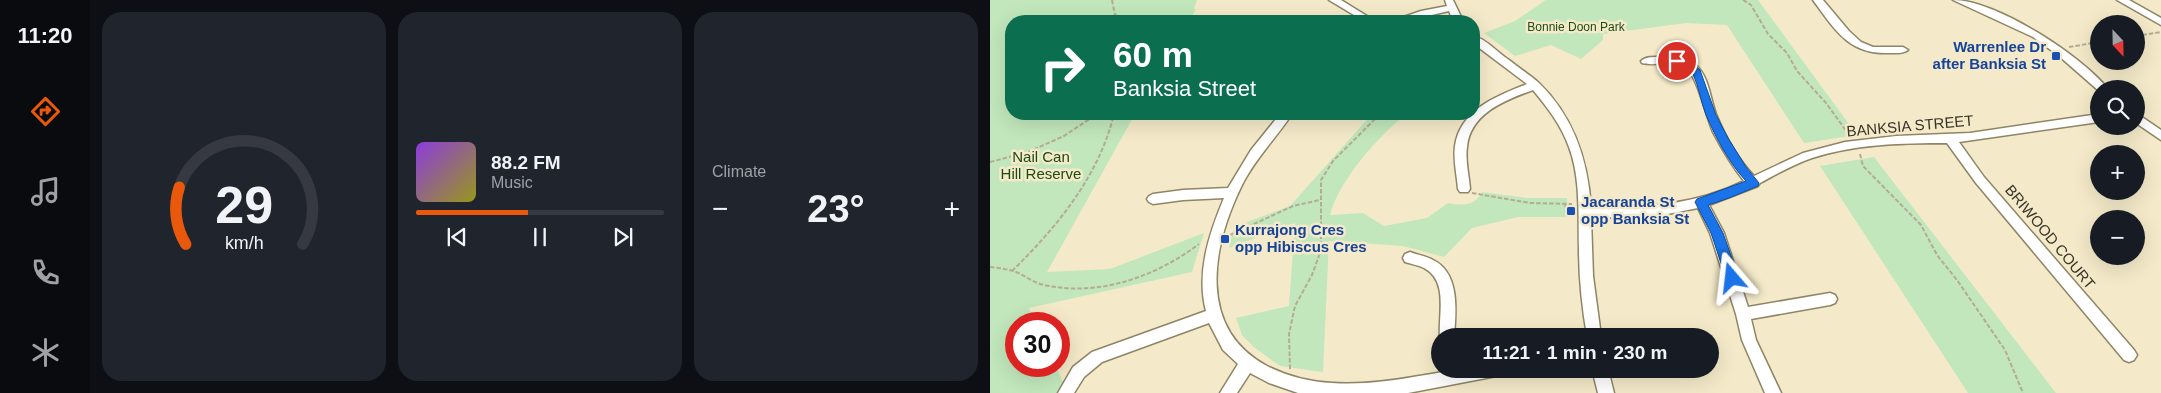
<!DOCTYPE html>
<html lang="en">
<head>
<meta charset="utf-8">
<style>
	:root { --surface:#171b24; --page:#20242c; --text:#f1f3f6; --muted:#9ea1a6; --line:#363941; --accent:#ea580c }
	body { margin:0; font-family:Helvetica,sans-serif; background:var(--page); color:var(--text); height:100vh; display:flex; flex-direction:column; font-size:19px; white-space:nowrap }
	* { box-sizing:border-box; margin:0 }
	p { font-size:16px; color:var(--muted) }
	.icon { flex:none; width:28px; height:28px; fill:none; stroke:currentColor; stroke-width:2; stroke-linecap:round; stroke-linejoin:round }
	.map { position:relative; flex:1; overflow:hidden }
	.side { display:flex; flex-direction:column; gap:12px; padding:12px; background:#0d0f14; width:900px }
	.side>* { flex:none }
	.hud { position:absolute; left:15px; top:15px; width:475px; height:105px; border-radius:20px; box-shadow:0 5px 20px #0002; background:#0b6e4f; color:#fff; overflow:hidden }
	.needle { width:32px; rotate:158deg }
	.tools { position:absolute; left:1100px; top:15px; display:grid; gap:10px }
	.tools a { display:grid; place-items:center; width:55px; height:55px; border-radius:50%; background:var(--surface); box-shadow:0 5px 20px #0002; font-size:25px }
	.speed { position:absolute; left:15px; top:312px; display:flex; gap:10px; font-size:25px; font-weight:700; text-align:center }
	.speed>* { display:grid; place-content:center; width:65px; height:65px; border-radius:50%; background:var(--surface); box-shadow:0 5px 20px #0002; line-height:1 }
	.speed .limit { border:8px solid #d22; background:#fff; color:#111 }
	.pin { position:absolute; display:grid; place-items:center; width:42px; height:42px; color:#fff; margin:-21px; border:2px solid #fff; border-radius:50%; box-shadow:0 1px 5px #0007 }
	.me { position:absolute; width:55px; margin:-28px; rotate:343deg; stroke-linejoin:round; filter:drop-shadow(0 0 4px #0008) }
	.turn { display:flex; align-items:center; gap:18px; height:105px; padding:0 25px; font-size:22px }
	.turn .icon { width:65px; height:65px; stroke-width:2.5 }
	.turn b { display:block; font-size:35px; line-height:42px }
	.big { font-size:38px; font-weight:600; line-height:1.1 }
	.side .card { flex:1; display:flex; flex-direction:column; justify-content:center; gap:8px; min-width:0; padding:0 18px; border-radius:20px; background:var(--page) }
	.side .dial { align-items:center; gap:0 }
	.dial svg { height:130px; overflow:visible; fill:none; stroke:var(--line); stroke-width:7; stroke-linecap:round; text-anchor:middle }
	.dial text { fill:var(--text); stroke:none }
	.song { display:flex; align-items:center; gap:15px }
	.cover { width:60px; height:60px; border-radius:8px; background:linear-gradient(135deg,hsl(270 70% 55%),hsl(60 70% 35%)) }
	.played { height:5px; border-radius:2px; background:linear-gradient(90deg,var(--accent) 45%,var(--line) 45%) }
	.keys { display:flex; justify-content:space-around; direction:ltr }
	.heat { display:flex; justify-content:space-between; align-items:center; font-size:28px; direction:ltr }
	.side .tiles { flex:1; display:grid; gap:12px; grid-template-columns:repeat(3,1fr) }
	.trip { position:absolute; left:441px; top:328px; width:288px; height:50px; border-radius:25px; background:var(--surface); box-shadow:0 5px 20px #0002; font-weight:600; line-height:50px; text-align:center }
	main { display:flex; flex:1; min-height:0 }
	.menu { display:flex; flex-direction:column; width:90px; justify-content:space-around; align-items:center; background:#090b0e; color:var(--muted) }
	.menu .icon { width:35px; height:35px }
	.menu .selected { color:var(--accent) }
	.menu b { font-size:22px; color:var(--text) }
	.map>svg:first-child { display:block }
</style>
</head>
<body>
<main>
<nav class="menu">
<b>11:20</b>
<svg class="icon selected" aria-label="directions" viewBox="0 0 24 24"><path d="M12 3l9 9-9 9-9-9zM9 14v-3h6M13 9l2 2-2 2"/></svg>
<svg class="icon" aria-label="music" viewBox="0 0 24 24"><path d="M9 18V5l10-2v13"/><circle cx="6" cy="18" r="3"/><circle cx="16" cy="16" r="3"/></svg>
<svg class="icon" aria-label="phone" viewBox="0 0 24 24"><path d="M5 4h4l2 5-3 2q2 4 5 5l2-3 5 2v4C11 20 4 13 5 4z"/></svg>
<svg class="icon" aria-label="climate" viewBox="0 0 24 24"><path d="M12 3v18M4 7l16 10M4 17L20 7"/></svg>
</nav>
<section class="side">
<div class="tiles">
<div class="card dial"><svg viewBox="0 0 100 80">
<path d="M14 69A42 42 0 1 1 86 69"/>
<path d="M14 69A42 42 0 0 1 10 34" stroke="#ea580c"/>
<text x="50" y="56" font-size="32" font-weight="700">29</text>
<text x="50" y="72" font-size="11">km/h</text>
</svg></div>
<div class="card">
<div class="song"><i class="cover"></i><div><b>88.2 FM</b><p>Music</p></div></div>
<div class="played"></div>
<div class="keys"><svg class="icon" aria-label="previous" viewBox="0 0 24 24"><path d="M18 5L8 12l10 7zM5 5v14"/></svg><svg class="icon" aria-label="pause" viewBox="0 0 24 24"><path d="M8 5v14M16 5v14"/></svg><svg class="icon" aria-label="next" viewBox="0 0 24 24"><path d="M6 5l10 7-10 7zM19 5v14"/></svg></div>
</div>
<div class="card"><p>Climate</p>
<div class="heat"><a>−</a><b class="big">23°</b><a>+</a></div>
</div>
</div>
</section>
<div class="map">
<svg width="1171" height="393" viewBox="0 0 1171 393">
	<rect width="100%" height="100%" fill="#f4eac9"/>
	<path fill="#c2e7bc" d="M0 0H207L204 9H206L199 21H21V114H145L57 272 120 269 214 233 202 272 39 308 46 324H26V366H66L78 393H0Z
		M556 0H768L867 135 814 143 737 25 696 23 613 34V40L591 59 561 45 525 56 494 33 525 21Z
		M382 114H416C388 137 349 180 340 215L373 213 394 226 437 218 458 203C472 206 485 206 492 192L537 198H577L578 217H528L482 228 454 257 413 246 339 241 333 372 290 366 265 348 252 335 246 318 299 306 305 223 239 248 244 227 300 206Z
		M884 157 1066 393H978L830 166Z"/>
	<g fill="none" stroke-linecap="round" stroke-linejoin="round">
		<defs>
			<path id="street" d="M339 0H351L385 21H374Z
				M455 0H463L473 21H463L459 11 416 21H402L431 11 457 6Z
				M823 0H833L859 31 871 42 883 47H913L918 50C913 54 906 53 900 53 859 55 845 30 823 0Z
				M963 0C1006 0 1092 56 1118 89H1109V91L1069 56 1043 37Z
				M1127 0H1139L1171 18V25Z
				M484 36C496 39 508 53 519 60 529 68 540 75 549 83 584 117 598 160 601 208 655 208 705 205 754 181 742 166 732 149 723 132 716 117 707 73 694 66 681 59 666 67 652 63L651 61C656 56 666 57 673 57 683 56 697 57 706 65 719 77 720 98 726 114 735 136 748 159 764 176L813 153 855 142 906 136 980 133 1109 114V122L969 142 994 177 1144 350 1147 355 1144 360 1139 362 1134 360 986 183 957 143C912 143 866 144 822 158 804 164 787 174 770 183L768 186 719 205 734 233 758 307 840 293 845 295 847 299 845 303 840 305 761 319 766 340 791 393H775L752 340 746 314 720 233 708 208 667 216 601 218 603 276 611 336H597C592 307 589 278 589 249 588 216 591 179 579 147 571 125 558 108 543 90 516 100 480 113 477 147 475 161 479 175 480 189L478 192H470L468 189C467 175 463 160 465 146 470 110 506 96 537 84L484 44Z
				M1146 113 1171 130V140L1146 123Z
				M290 114H302C286 138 265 159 252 185 222 246 206 328 277 366 297 376 320 382 342 383 371 385 401 381 429 376 444 374 459 370 474 369 489 368 505 369 520 369L517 374 418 393H308L279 383 260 373 247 393H230L248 364 233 350 219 323 112 362 94 377 84 393H68L83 367 102 352 216 311C206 273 219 234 234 198L193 200 163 204 159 202 157 199 159 196 163 194 193 190 238 188 261 150Z
				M420 252C428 255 436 256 443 260 470 273 466 311 464 336L450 337C448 315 459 281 434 268 428 265 421 264 415 262L413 258 415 254Z
				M602 369H618L624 393H608Z"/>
		</defs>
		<use href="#street" stroke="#8e8566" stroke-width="3"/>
		<path stroke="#b4ac92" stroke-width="2" stroke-dasharray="4.5 2" stroke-linecap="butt" d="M122 0 125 15 141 21
			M753 0 761 5 778 34 797 53 807 71 836 103 860 136
			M1146 36 1171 32
			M1079 47 1109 42
			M870 154 873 166 931 225 947 255 967 280 1015 350 1033 393
			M0 162 38 152 74 136 107 114
			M482 193 540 203 582 204
			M575 203 576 213
			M240 235 303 206 330 200
			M0 267C9 268 18 269 26 272 36 276 44 283 54 285 109 297 165 277 209 244
			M22 271C67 227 109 176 124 114
			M300 369 299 334 305 306 322 275 331 250V180L343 161 390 114"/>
		<use href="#street" fill="#fff" fill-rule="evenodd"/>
	</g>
	<path fill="#1a73e8" stroke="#114b97" d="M687 58 702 63 710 70 726 115 738 138 756 167 769 183 768 186 739 198 718 205 733 233 749 278 747 282 742 284 738 282 736 278 721 233 705 202 707 199 756 181C739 163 726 138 716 115 711 102 709 87 703 74 699 67 691 65 683 63V59Z"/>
	<g fill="#1a4fb4" stroke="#f4eac9" stroke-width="2">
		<rect x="1061" y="51" width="10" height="10" rx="2.5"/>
		<rect x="576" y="206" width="10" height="10" rx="2.5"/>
		<rect x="230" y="234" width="10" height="10" rx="2.5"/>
	</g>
	<g text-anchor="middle" stroke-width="5" stroke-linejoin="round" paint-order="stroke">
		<g font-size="12" fill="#1b4c13" stroke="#f4eac9">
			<text x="586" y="31">Bonnie Doon Park</text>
		</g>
		<g font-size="15" font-weight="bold" fill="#164399" stroke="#f4eac9" text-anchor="start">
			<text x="1056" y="52" text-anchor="end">Warrenlee Dr<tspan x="1056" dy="17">after Banksia St</tspan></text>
			<text x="591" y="207">Jacaranda St<tspan x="591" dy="17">opp Banksia St</tspan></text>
			<text x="245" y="235">Kurrajong Cres<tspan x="245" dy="17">opp Hibiscus Cres</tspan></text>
		</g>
		<g font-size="15" fill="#373326" stroke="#f4eac9">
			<text transform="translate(920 126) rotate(-5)" y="5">BANKSIA STREET</text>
			<text transform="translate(1060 237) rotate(50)" y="5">BRIWOOD COURT</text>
		</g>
		<g font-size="15" fill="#1b4c13" stroke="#f4eac9">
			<text x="51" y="162">Nail Can<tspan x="51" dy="17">Hill Reserve</tspan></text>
		</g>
	</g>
</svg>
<div class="tools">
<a><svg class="needle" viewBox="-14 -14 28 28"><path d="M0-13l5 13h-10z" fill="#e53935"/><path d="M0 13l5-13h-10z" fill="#9ea1a6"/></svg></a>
<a><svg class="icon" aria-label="search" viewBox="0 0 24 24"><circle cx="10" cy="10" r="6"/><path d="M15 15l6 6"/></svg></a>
<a>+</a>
<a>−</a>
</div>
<div class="speed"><div class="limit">30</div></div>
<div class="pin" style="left:687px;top:61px;background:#d93025"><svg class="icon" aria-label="arrive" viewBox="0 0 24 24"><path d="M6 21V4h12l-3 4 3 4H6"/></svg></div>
<svg class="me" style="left:742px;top:278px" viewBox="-20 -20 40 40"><path d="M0-17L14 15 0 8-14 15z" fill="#1a73e8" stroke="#fff" stroke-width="4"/></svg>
<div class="trip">11:21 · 1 min · 230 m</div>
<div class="hud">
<div class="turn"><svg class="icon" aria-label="right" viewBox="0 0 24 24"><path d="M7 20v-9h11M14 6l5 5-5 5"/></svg><div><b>60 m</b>Banksia Street</div></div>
</div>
</div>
</main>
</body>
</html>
